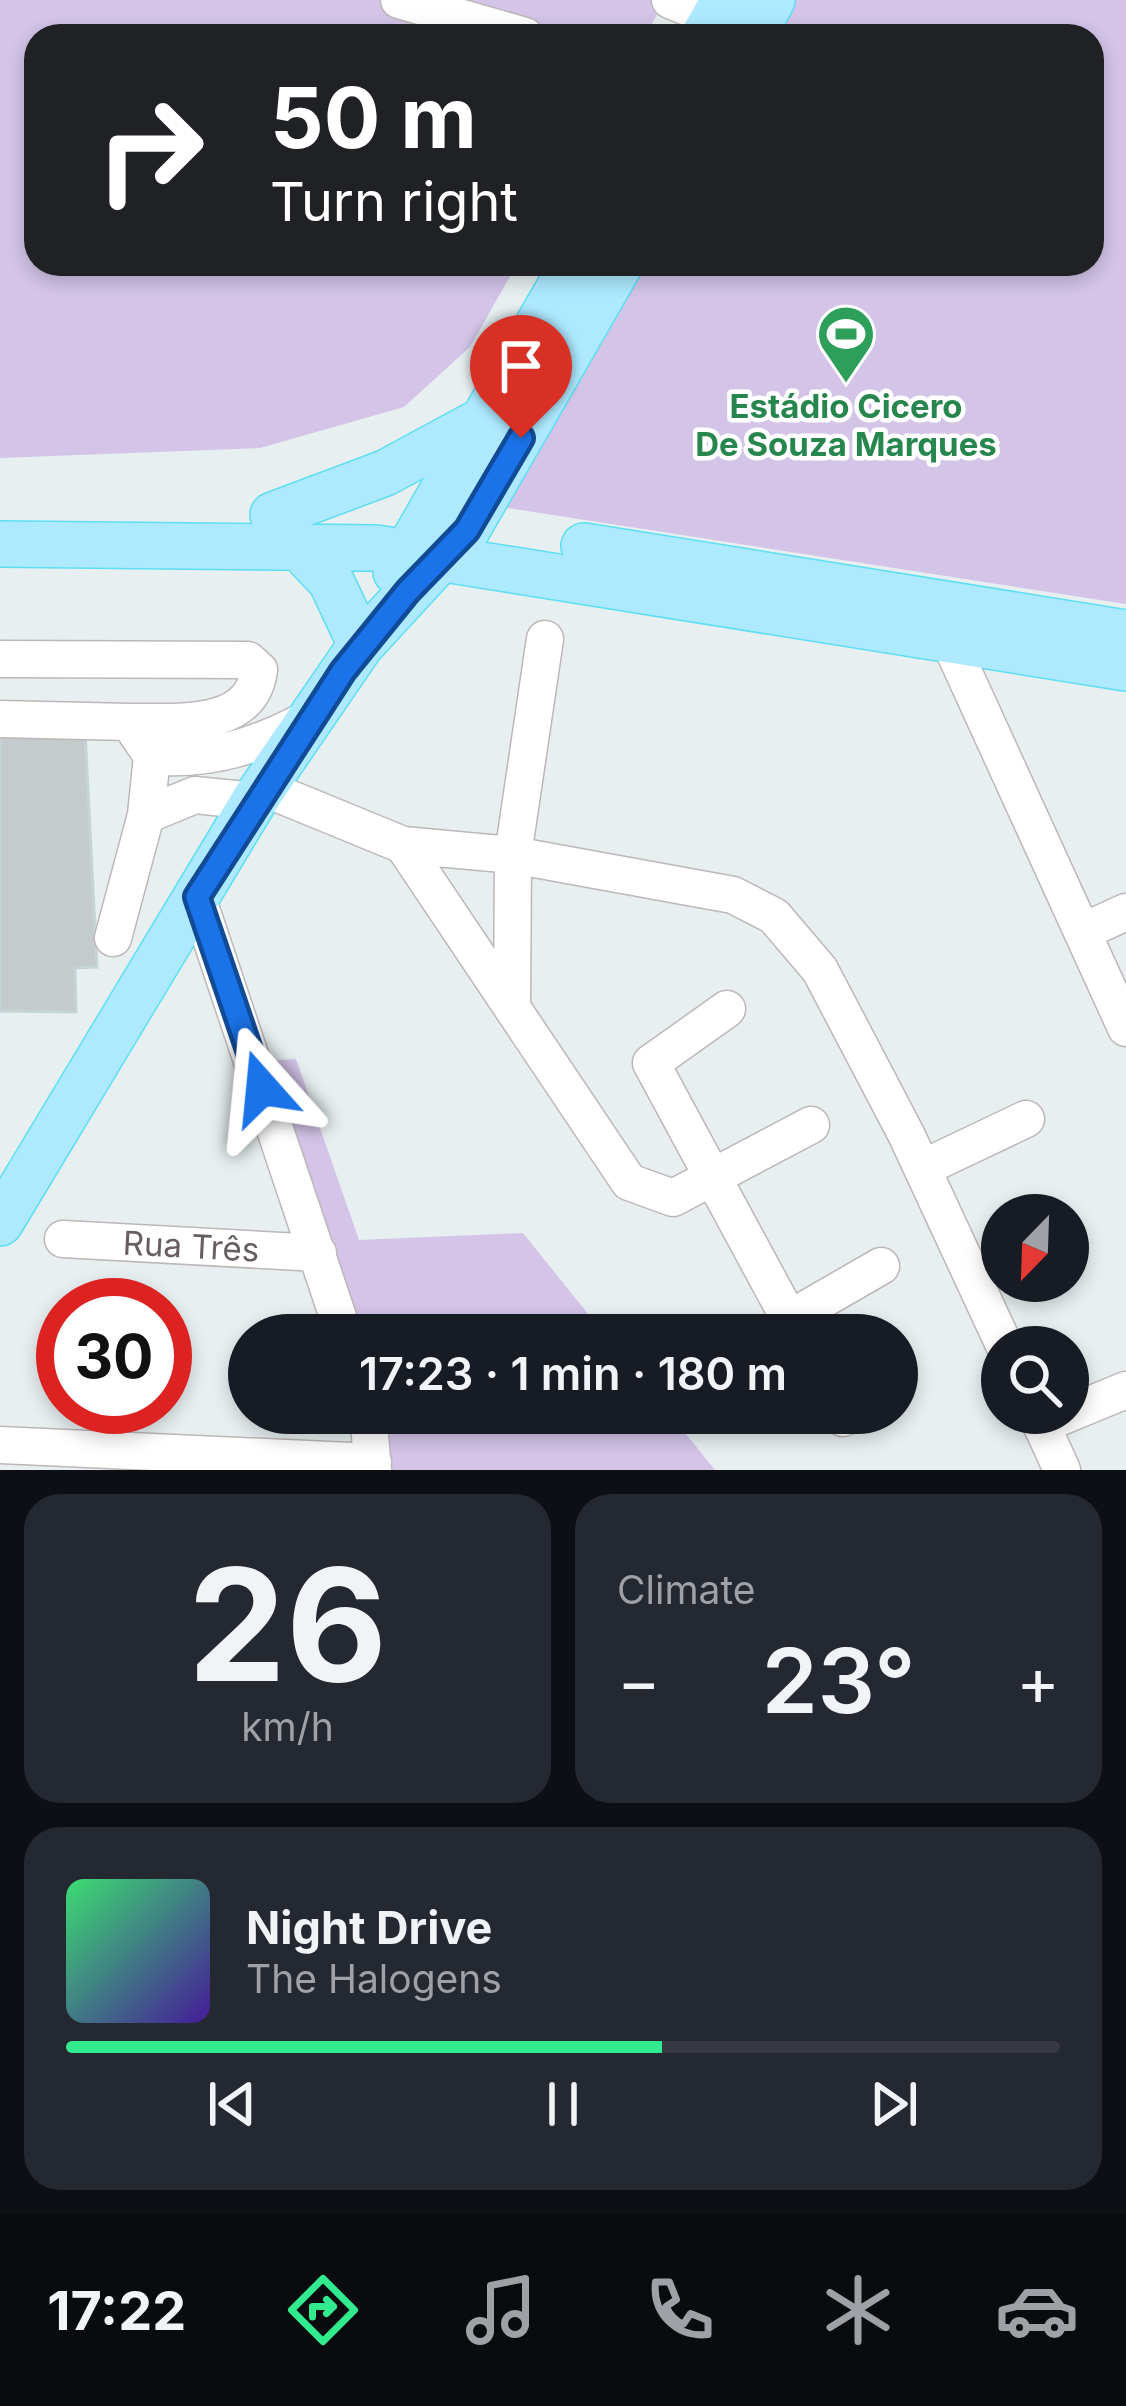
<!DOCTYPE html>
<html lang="en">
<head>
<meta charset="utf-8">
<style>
	:root { --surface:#171b24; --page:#242831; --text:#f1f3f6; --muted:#9ea1a6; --line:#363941; --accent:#33eb8f }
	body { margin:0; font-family:Inter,sans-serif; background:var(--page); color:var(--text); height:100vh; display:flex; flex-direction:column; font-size:45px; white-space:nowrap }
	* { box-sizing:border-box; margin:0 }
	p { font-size:39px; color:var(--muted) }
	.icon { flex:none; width:66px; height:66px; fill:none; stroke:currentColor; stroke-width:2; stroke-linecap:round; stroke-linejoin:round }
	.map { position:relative; height:1470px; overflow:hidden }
	.side { display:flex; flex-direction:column; gap:24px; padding:24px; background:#0d0f14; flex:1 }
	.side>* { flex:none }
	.hud { position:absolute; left:24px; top:24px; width:1080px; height:252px; border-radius:36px; box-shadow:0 6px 18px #0003; background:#202124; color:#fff; overflow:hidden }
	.needle { width:78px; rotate:203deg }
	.fabs { position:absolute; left:981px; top:1194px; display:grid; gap:24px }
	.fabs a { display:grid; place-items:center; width:108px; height:108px; border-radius:50%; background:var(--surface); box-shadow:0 6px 18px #0003; font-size:60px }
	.speed { position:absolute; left:36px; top:1278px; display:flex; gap:24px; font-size:60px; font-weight:700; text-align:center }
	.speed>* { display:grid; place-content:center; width:156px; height:156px; border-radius:50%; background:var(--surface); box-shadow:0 6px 18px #0003; line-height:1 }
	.speed .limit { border:18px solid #d22; background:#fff; color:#111 }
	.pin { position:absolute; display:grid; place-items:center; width:102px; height:102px; color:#fff; margin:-123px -51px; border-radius:50% 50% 50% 0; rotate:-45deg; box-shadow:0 0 12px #0007 }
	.pin .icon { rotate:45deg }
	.me { position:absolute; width:132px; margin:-66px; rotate:342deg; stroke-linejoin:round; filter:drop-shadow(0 0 9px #0008) }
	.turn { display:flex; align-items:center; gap:42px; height:252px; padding:0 48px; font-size:54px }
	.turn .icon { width:156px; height:156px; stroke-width:2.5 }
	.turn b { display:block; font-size:84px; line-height:102px }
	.big { font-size:90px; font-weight:600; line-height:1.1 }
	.side .widget { flex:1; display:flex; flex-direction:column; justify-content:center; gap:18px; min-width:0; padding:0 42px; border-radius:36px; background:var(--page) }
	.side .dial { align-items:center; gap:0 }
	.dial b { font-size:156px; line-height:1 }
	.song { display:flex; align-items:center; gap:36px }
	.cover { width:144px; height:144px; border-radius:18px; background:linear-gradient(135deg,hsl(140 70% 55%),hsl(260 70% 35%)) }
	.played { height:12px; border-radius:6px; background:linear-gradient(90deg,var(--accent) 60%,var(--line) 60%) }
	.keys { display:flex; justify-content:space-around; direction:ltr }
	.heat { display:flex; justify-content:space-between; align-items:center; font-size:66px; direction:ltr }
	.side .tiles { flex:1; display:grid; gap:24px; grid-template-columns:1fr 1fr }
	.widget:last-child { grid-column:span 2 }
	.trip { position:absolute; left:228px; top:1314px; width:690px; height:120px; border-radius:60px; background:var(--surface); box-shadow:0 6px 18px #0003; font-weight:600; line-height:120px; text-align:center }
	.tabs { display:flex; height:192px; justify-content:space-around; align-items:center; background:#090b0e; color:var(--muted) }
	.tabs .icon { width:84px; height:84px }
	.tabs .active { color:var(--accent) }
	.tabs b { font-size:54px; color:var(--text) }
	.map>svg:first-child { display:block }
</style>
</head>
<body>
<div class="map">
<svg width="1126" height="1470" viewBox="0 0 1126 1470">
	<rect width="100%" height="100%" fill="#e7eff1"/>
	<path fill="#d3c4e8" d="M0 0H665L645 36H36V264H517L470 347 404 407 260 448 0 458Z
		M772 0H1126V604L501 507 631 264H1092V36H753Z
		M296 1059 359 1240 523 1233 605 1335H360L265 1061Z
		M384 1413H669L715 1470H387Z"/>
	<path fill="#c3cbcc" stroke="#c5d4d6" stroke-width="3" d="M0 732H85L97 967 75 968 76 1012 0 1011Z"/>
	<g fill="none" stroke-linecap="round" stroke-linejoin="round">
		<defs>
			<path id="minor" d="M399 0 525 36
				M670 0 714 18
				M948 638 1126 1028
				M0 659 248 660 259 670C251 731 174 721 129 722L152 756 146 815 113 938
				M0 719 129 722
				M152 756C210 762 260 745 311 717
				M264 788 403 845 513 855 733 895 774 916 820 970 907 1136 1005 1347
				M146 815 195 795 254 801
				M403 845 629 1182 673 1198 811 1125
				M197 897 344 1335
				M1082 932 1126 912
				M512 1007 513 855 545 639
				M727 1009 651 1063 798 1335
				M923 1168 1026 1119
				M63 1239 318 1253
				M789 1319 881 1266
				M368 1413 373 1470
				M841 1413 843 1418
				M1036 1413 1062 1470
				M1041 1425 1126 1390
				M0 1445 373 1462"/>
			<path id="major" d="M704 36 724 0
				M752 36 772 0
				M273 515 385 473 485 419
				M295 543 331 581 361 645
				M0 544 376 548 1126 668
				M584 546 1126 633
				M396 572 573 264
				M0 1223 254 801 361 645 467 530 620 264"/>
		</defs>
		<use href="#minor" stroke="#bdb7b7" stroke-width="39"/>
		<use href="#major" stroke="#5edef3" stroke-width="48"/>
		<use href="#minor" stroke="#fff" stroke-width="36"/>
		<use href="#major" stroke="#aeeaff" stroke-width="45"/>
	</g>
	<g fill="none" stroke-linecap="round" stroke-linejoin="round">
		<defs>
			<path id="route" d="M262 1088 197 897 343 671 408 591 467 530 521 438"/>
		</defs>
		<use href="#route" stroke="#114b97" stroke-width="30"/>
		<use href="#route" stroke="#1a73e8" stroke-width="21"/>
	</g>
	<defs>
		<symbol id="stadium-pin" viewBox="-11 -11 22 30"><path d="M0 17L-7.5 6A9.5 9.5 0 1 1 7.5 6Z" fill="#2e9e5b" stroke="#fff"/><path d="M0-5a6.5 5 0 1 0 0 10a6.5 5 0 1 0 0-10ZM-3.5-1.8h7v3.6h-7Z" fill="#fff"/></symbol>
	</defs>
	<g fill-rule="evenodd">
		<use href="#stadium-pin" x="813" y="301" width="66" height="90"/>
	</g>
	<g text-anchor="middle" stroke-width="9" stroke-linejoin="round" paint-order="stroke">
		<g font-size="33" font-weight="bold" fill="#27864d" stroke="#fff">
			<text x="846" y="418">Estádio Cicero<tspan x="846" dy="38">De Souza Marques</tspan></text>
		</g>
		<g font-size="33" fill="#675e5f" stroke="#fff">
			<text transform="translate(191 1246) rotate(3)" y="12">Rua Três</text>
		</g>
	</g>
</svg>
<div class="fabs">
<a><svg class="needle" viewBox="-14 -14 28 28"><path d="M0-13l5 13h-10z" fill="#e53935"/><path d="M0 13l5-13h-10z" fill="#9ea1a6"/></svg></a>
<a><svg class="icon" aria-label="search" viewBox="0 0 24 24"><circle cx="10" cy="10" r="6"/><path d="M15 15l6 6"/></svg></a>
</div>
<div class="speed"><div class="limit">30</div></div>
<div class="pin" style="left:521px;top:438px;background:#d93025"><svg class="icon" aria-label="arrive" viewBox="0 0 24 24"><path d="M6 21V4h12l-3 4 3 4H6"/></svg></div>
<svg class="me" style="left:262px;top:1088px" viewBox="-20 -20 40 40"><path d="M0-17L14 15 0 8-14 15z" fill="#1a73e8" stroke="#fff" stroke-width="4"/></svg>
<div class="trip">17:23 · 1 min · 180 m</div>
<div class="hud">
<div class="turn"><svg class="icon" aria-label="right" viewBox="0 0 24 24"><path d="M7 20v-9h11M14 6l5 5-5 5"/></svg><div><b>50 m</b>Turn right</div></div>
</div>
</div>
<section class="side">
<div class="tiles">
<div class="widget dial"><b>26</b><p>km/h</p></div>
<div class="widget"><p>Climate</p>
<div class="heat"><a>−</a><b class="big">23°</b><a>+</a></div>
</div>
<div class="widget">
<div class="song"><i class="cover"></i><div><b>Night Drive</b><p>The Halogens</p></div></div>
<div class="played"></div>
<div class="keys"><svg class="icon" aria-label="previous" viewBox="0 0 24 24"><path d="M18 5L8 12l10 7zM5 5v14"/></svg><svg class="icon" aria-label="pause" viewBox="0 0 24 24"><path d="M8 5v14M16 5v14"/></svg><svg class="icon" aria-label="next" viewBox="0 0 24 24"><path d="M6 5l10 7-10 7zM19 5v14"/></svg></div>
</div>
</div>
</section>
<nav class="tabs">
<b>17:22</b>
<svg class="icon active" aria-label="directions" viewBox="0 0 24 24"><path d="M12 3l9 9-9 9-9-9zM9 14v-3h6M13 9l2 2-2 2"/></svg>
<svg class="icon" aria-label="music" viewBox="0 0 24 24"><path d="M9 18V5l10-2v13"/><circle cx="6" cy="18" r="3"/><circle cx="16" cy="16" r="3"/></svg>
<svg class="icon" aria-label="phone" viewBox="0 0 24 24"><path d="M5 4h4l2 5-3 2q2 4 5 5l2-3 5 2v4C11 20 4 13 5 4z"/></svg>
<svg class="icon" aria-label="climate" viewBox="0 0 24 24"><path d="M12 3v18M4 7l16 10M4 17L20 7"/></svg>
<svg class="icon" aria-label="car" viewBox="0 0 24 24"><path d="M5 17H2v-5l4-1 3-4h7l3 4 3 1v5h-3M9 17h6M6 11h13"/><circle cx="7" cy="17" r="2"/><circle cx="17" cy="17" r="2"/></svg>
</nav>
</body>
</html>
